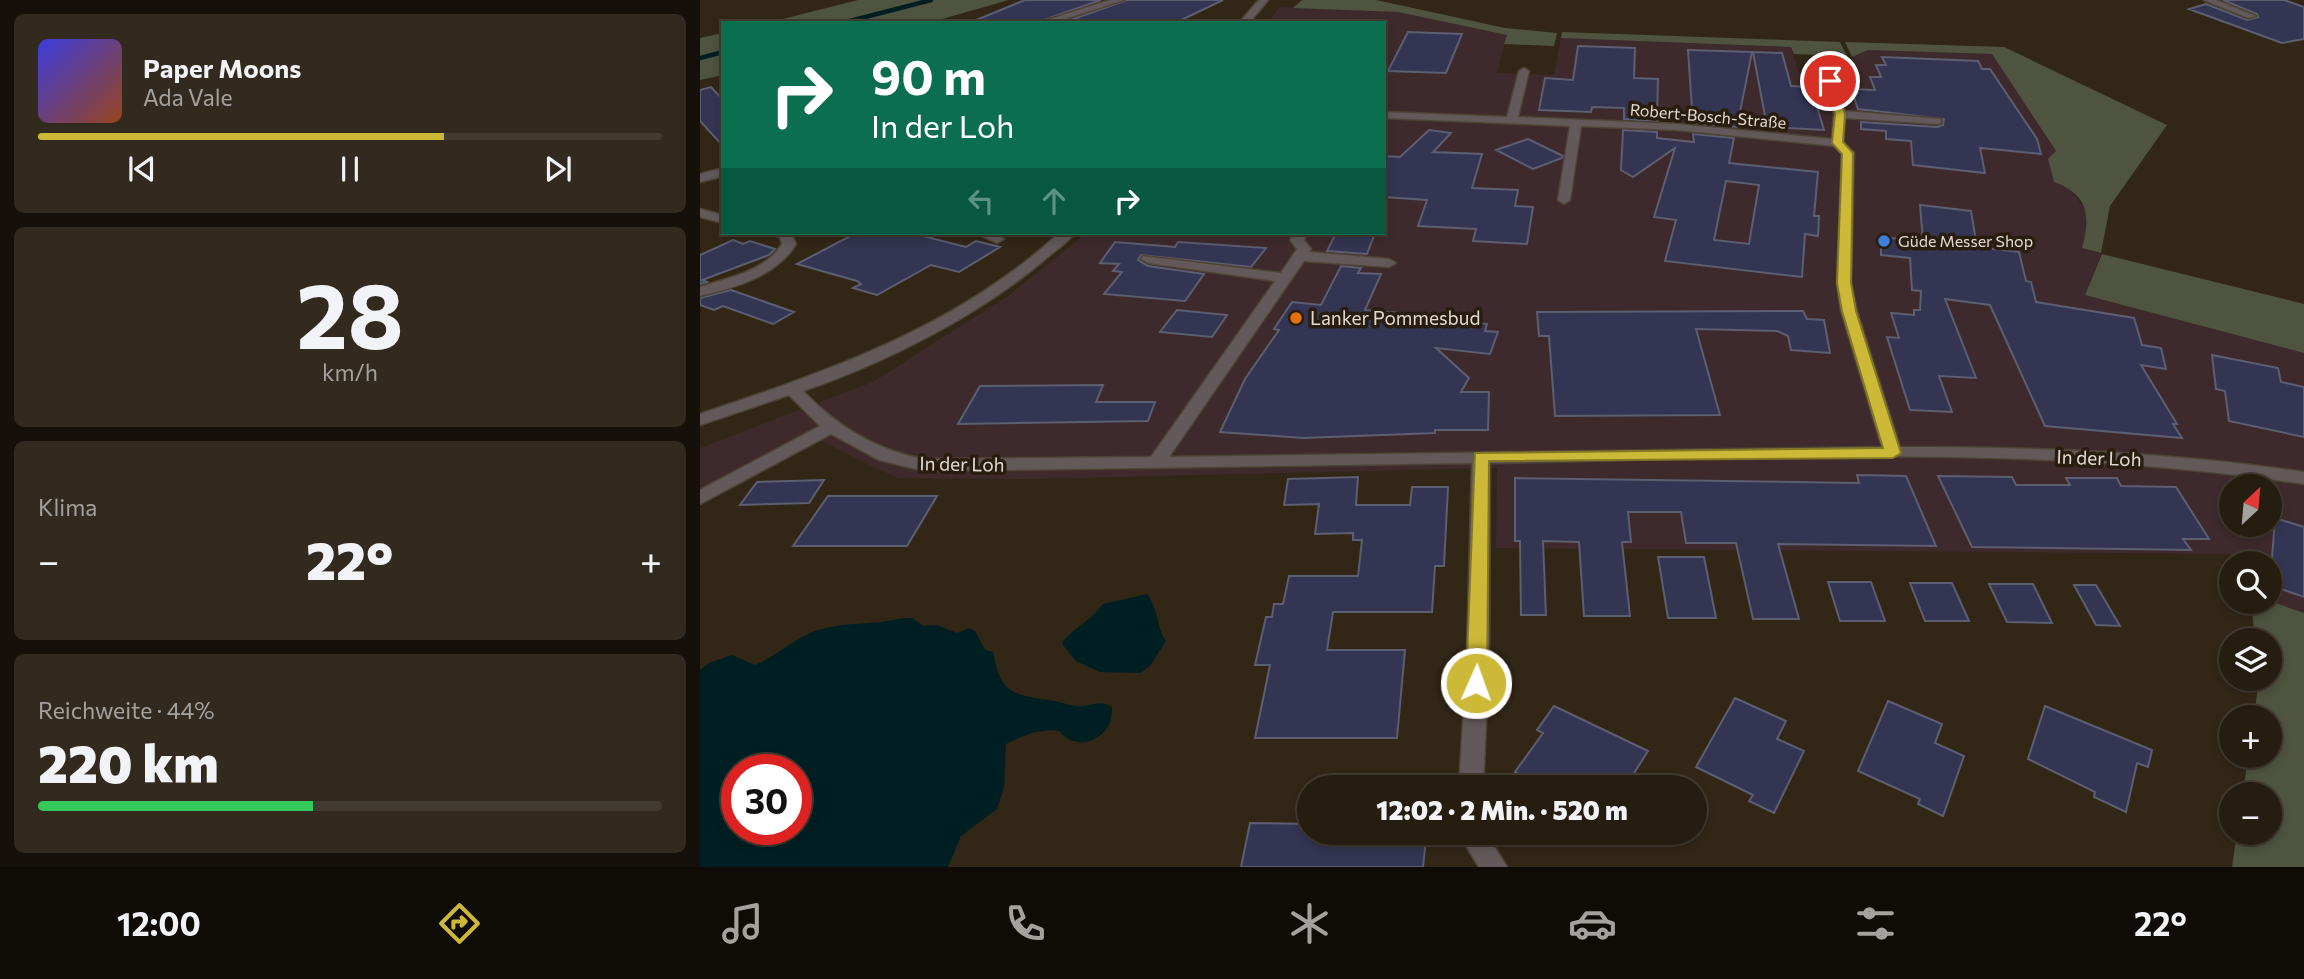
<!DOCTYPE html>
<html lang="de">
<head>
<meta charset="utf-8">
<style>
	:root { --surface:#261d11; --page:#322a1f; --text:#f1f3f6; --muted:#a4a29f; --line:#423b31; --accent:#cdb938 }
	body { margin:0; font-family:Commissioner,sans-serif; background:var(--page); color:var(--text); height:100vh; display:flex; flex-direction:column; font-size:26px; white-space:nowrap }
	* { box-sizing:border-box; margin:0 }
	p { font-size:23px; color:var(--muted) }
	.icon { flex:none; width:38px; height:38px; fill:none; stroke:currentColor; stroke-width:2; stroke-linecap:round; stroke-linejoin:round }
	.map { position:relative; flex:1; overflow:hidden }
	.details { display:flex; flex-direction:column; gap:14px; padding:14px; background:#151009; width:700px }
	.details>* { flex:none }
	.guide { position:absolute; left:21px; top:21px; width:665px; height:214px; border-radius:0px; box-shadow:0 4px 10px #0003,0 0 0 2px var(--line); background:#0b6e4f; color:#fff; overflow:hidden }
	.needle { width:46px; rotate:26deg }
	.fabs { position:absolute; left:1519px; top:474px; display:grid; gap:14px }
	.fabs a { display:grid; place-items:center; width:63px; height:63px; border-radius:50%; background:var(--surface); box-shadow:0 4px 10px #0003,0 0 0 2px var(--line); font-size:35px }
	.speed { position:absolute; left:21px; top:754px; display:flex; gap:14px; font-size:35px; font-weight:700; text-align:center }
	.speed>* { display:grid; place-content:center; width:91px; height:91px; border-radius:50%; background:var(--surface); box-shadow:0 4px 10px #0003,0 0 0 2px var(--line); line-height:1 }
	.speed .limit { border:10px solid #d22; background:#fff; color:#111 }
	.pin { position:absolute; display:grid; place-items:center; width:60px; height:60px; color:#fff; margin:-30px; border:4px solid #fff; border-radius:50%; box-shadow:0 2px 7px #0007 }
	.me { position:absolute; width:77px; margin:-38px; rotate:2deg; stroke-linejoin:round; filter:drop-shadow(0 0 5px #0008) }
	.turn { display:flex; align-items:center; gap:24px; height:147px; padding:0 35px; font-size:32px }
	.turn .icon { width:91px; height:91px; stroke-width:2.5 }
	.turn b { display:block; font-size:49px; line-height:60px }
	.lanes { display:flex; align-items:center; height:66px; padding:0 35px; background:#0003; justify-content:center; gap:35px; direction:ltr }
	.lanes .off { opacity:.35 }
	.big { font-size:52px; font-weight:800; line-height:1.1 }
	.details .widget { flex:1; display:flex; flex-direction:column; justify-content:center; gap:10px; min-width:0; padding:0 24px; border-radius:10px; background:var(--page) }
	.details .dial { align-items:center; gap:0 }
	.dial b { font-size:91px; line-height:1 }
	.song { display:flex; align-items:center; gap:21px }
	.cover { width:84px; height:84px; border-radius:10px; background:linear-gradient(135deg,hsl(240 70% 55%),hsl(20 70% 35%)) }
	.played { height:7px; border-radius:4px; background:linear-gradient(90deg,var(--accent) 65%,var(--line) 65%) }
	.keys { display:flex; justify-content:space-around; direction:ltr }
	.heat { display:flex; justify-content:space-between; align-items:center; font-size:38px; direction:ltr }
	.charge { height:10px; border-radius:5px; background:linear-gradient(90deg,#34c759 44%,var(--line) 0) }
	.trip { position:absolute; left:597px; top:775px; width:410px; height:70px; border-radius:35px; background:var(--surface); box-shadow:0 4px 10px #0003,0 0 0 2px var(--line); font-weight:800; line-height:70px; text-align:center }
	.tabs { display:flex; height:112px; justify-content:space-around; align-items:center; background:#0f0c07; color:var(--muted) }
	.tabs .icon { width:49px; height:49px }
	.tabs .on { color:var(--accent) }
	.tabs b { font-size:32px; color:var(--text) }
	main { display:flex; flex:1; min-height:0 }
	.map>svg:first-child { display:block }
</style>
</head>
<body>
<main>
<section class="details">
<div class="widget">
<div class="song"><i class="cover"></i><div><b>Paper Moons</b><p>Ada Vale</p></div></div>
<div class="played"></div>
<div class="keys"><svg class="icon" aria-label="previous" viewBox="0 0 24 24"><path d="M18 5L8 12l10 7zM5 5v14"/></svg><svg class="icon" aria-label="pause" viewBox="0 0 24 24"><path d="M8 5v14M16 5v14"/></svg><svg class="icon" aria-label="next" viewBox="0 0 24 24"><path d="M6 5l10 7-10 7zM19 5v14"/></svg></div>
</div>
<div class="widget dial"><b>28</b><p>km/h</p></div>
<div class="widget"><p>Klima</p>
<div class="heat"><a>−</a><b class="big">22°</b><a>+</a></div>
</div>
<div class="widget"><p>Reichweite · 44%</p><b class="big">220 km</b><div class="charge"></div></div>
</section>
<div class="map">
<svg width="1604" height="867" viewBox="0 0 1604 867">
	<rect width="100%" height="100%" fill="#322717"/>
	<path fill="#3e2a2d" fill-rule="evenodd" d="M580 7 698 12 807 35 797 73 854 75 861 38 1091 47 1102 83 1162 85 1152 57 1168 50 1292 54 1356 152 1370 188 1386 211 1389 223 1382 248 1401 254 1385 295 1604 353V613L1570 601V564L1538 563 1534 554 796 548 797 468 328 479 197 478 105 433 0 492V448L173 382 308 296 387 233H684V23H567ZM1531 486H1570V525H1531Z"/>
	<path fill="#4f5440" d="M158 0H309L228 23H67Z
		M602 0H676L805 28 857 33 854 46 804 44 807 35 698 12 593 8Z
		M862 32 1140 42 1147 56 1094 54 1091 47 861 38Z
		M23 33V75L0 80V38Z
		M1145 42 1304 47 1467 125 1410 206 1401 253 1382 248C1391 216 1388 194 1354 182L1348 159 1356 151 1292 54 1168 50 1152 57Z
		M1402 254 1604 304V353L1385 295Z
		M1570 601 1604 613V867H1532L1537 833H1570V794H1543L1548 756H1570V718L1554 717 1559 679H1570V640H1555L1551 602Z"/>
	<path fill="#001f23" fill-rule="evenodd" d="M447 594C458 608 456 626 466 641L450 666 440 673 400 672 376 661 362 644C368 631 391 621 403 604Z
		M203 618H212L224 626 237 625 257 633 269 628 275 631 285 650 293 652C301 693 310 694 349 700 358 701 367 705 376 706 390 708 397 698 412 707 414 738 379 755 359 731 341 728 322 736 306 744L304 788 297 809 261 836 248 867H0V670L9 663 32 655 55 665C79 655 97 635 122 629 147 622 176 625 203 618ZM37 770H96V830H37Z"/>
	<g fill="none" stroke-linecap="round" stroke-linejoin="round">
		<path stroke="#001f23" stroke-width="4.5" d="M142 23 231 0
			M0 58 23 52"/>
	</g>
	<path fill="#343552" stroke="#5c5e71" stroke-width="2" fill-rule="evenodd" d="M325 0H401L335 23H269Z
		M427 0H523L475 23H362Z
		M1523 0H1584L1604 7V39L1582 43 1489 9 1506 4 1547 20 1558 17 1557 14Z
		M708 32 762 34 746 73 688 71Z
		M878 46 935 48 934 78 958 79 957 121 924 119V108L892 107 891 112 839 110 845 78 873 80Z
		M988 50 1052 52 1037 127 993 123Z
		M1053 52 1082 53 1091 86 1111 87 1124 130 1067 127Z
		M1182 57 1278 61 1282 69H1290L1337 139 1341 154 1280 148 1285 173 1213 165 1211 141 1186 139V131L1161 129V122L1237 127 1243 125 1244 119 1158 109 1151 89 1175 90 1170 77H1181L1176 65H1186Z
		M11 87 23 100V146L0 121V90Z
		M729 130 751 133 733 152 782 154 772 188 818 190 815 206 833 207 827 244 773 241 776 229 718 226 727 200 684 197V156L700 157Z
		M923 130 957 132V138L994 142 993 134 1034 138 1029 163 1118 172 1114 216H1119L1118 236 1105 234 1102 277 965 261 976 220 954 217 975 148 933 177 921 170ZM1026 181 1059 185 1049 244 1014 240Z
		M828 139 863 156 862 158 833 169 796 150Z
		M1220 205 1271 211 1277 247 1319 252 1326 281 1331 282 1336 302 1434 318 1442 345 1461 348 1466 369 1441 365 1477 424H1473L1482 438 1345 426 1290 305 1245 299 1276 378 1239 376 1252 412 1210 410 1187 337 1199 338 1191 313 1214 315V310H1220L1221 291 1212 290 1210 258 1181 255V237L1223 241Z
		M156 233H211L266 247 276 241 300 247 259 272 231 265 177 295 153 288 161 284 157 281 97 264Z
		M636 233H675L667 254 627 251Z
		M33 240 43 244 50 241 75 249 69 255 2 280 7 282 0 284V255Z
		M415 242 475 247 478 242 566 248 551 267 441 255 438 260 448 266 504 274 485 301 404 294 422 272 413 271 419 264 400 263Z
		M641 266 661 268 658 273 681 274 665 310 762 318 761 321 787 324 785 331 798 332 790 354 736 348 769 378 761 392H789L788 430H735V433L603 438 520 432 545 379 579 330 574 329 592 302 621 305Z
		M31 290 94 312 73 324 23 306 14 310 0 305V298Z
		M477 310 527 315 512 337 460 332Z
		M1103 311 1107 319 1124 320 1130 353 1091 350 1088 336 1077 331 996 329 1020 415 855 416 849 336H839L837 312Z
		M1512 355 1578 368 1581 382 1604 387V437L1529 421 1525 391 1516 389Z
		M403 385 396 402H455L448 421 258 424 280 386Z
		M1157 475 1206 476 1236 546 1078 544 1099 619H1053L1036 543H986L981 512H928L931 542H922L930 616H884L879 542 843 541 846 615H821L820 541H815V478L1159 483Z
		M1238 476 1312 477 1316 485H1370L1366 478H1417L1421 486 1476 487 1509 539H1483L1491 550 1272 547Z
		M658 477 656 505H710L712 487H748L744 566H735L732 612H633L627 650H705L697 738H555L570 665H555L566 617H572L574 604H583L589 576H658L662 540H653V533L615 534 619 504 584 505 588 479Z
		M124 480 109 503 40 505 57 482Z
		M128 496H237L207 546H93Z
		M1575 518 1604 527V597L1570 585Z
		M958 557H1004L1016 618H968Z
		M1128 582H1171L1185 621H1140Z
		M1210 583H1252L1269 621H1225Z
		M1289 584H1333L1352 623 1307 622Z
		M1374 585H1396L1420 626 1396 625Z
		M1035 698 1086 721 1077 739 1104 751 1074 813 1049 801 1053 795 996 767Z
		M1188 701 1242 724 1235 743 1264 756 1243 816 1218 804 1220 799 1158 771Z
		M854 706 948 751 931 778 925 775 918 788H861L836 775 832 781 815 772 843 733 837 730Z
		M1345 706 1452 750 1448 767 1437 763 1426 812 1394 797 1395 792 1328 759Z
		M550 823 609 824V833L726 838 723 867H541Z"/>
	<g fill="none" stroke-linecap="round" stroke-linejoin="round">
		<defs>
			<path id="minor" d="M410 0H424L353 23H337Z
				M559 0H568L549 23H539Z
				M1504 0H1516L1556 16 1548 18Z
				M824 68 829 71 818 117 977 124 1132 139 1134 114 1125 83 1106 77 1105 75 1110 72 1134 79 1145 111 1241 119V123L1237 124 1145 118 1143 142 1154 153 1151 283 1157 311 1200 447C1336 447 1470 452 1604 472V484C1335 443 1061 458 790 463L789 657 783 788H759L767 657 772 463 224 471 179 460 131 434 0 504V490L120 426 89 395 0 425V414C107 378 218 341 310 273 328 261 344 246 360 233H375C366 244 353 252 343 261 276 317 185 363 103 391 137 426 175 450 224 459L451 457 575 281 448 263 441 259 443 256 581 273 597 249 590 240 594 233H608L604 240 611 249 609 252 689 259 696 263 689 267 604 261 469 457 1182 447 1141 311 1137 283 1142 154 1134 146 977 130 881 126 870 200 864 204 858 200 870 126 684 118V112L807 117 819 71Z
				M23 168V176L0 182V174Z
				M0 209 23 215V223L0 217Z
				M72 233H91L96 244C77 276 34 288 0 296V287C27 278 66 271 82 244L80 238Z
				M275 233H293L304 239 297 243Z
				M758 833H786L807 867H779Z"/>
		</defs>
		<use href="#minor" stroke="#4e4435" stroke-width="3"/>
		<use href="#minor" fill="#63595a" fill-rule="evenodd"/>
	</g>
	<path fill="#cdb938" stroke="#857824" stroke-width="2" d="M1130 78 1135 81 1145 114 1143 142 1153 153 1151 283 1156 311 1201 453 1193 458 789 461 787 683 784 689H769L766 683 775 453 1183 448 1142 311 1137 283 1142 154 1132 143 1135 114 1125 81Z"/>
	<circle fill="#3f7fe0" stroke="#281d0e" stroke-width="2.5" cx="1184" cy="241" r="7"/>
	<circle fill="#e8710a" stroke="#281d0e" stroke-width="2.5" cx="596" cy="318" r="7"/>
	<g text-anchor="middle" stroke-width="7" stroke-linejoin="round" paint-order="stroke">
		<g font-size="16" fill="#e3dbd1" stroke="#281d0e">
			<text transform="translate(1008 116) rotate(5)" y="6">Robert-Bosch-Straße</text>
		</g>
		<g font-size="16" fill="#e3dbd1" stroke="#281d0e" text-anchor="start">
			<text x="1198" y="247">Güde Messer Shop</text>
		</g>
		<g font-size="19" fill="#e3dbd1" stroke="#281d0e" text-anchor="start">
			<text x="610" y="325">Lanker Pommesbud</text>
		</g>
		<g font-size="19" fill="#e3dbd1" stroke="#281d0e">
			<text transform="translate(1399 458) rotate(2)" y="7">In der Loh</text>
			<text transform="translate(262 464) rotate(1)" y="7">In der Loh</text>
		</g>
	</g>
</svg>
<div class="fabs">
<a><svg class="needle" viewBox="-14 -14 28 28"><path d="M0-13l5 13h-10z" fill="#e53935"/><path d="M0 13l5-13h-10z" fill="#a4a29f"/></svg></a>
<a><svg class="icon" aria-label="search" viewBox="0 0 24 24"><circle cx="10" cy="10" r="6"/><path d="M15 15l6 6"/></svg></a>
<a><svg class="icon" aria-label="layers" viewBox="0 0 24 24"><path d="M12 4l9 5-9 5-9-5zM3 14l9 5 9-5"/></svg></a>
<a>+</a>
<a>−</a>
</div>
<div class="speed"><div class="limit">30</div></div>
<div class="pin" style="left:1130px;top:81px;background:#d93025"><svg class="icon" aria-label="arrive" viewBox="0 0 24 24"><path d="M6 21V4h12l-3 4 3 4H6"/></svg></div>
<svg class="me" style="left:776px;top:683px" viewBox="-20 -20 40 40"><circle r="17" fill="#cdb938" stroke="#fff" stroke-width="3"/><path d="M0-11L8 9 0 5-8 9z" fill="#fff"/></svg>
<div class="trip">12:02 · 2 Min. · 520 m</div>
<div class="guide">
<div class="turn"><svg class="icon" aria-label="right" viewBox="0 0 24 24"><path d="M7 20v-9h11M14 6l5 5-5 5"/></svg><div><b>90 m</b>In der Loh</div></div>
<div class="lanes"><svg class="icon off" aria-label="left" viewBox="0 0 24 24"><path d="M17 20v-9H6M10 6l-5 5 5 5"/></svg><svg class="icon off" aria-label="ahead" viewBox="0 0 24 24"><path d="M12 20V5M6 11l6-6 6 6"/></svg><svg class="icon" aria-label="right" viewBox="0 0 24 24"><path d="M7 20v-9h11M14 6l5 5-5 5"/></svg></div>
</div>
</div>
</main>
<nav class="tabs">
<b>12:00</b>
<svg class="icon on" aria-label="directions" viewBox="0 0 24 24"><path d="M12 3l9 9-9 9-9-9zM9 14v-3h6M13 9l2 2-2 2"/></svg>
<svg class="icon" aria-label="music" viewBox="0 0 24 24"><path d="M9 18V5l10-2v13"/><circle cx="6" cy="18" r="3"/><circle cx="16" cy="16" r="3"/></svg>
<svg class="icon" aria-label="phone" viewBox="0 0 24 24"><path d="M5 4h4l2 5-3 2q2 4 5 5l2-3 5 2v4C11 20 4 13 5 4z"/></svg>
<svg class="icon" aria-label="climate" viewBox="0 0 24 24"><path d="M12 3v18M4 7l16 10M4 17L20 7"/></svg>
<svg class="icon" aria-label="car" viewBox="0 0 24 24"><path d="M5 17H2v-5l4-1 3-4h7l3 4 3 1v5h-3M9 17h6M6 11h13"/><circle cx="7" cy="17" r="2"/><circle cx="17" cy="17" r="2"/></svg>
<svg class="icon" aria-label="filters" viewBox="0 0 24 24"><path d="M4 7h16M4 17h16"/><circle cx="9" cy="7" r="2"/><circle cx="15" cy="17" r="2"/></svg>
<b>22°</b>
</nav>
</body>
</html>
